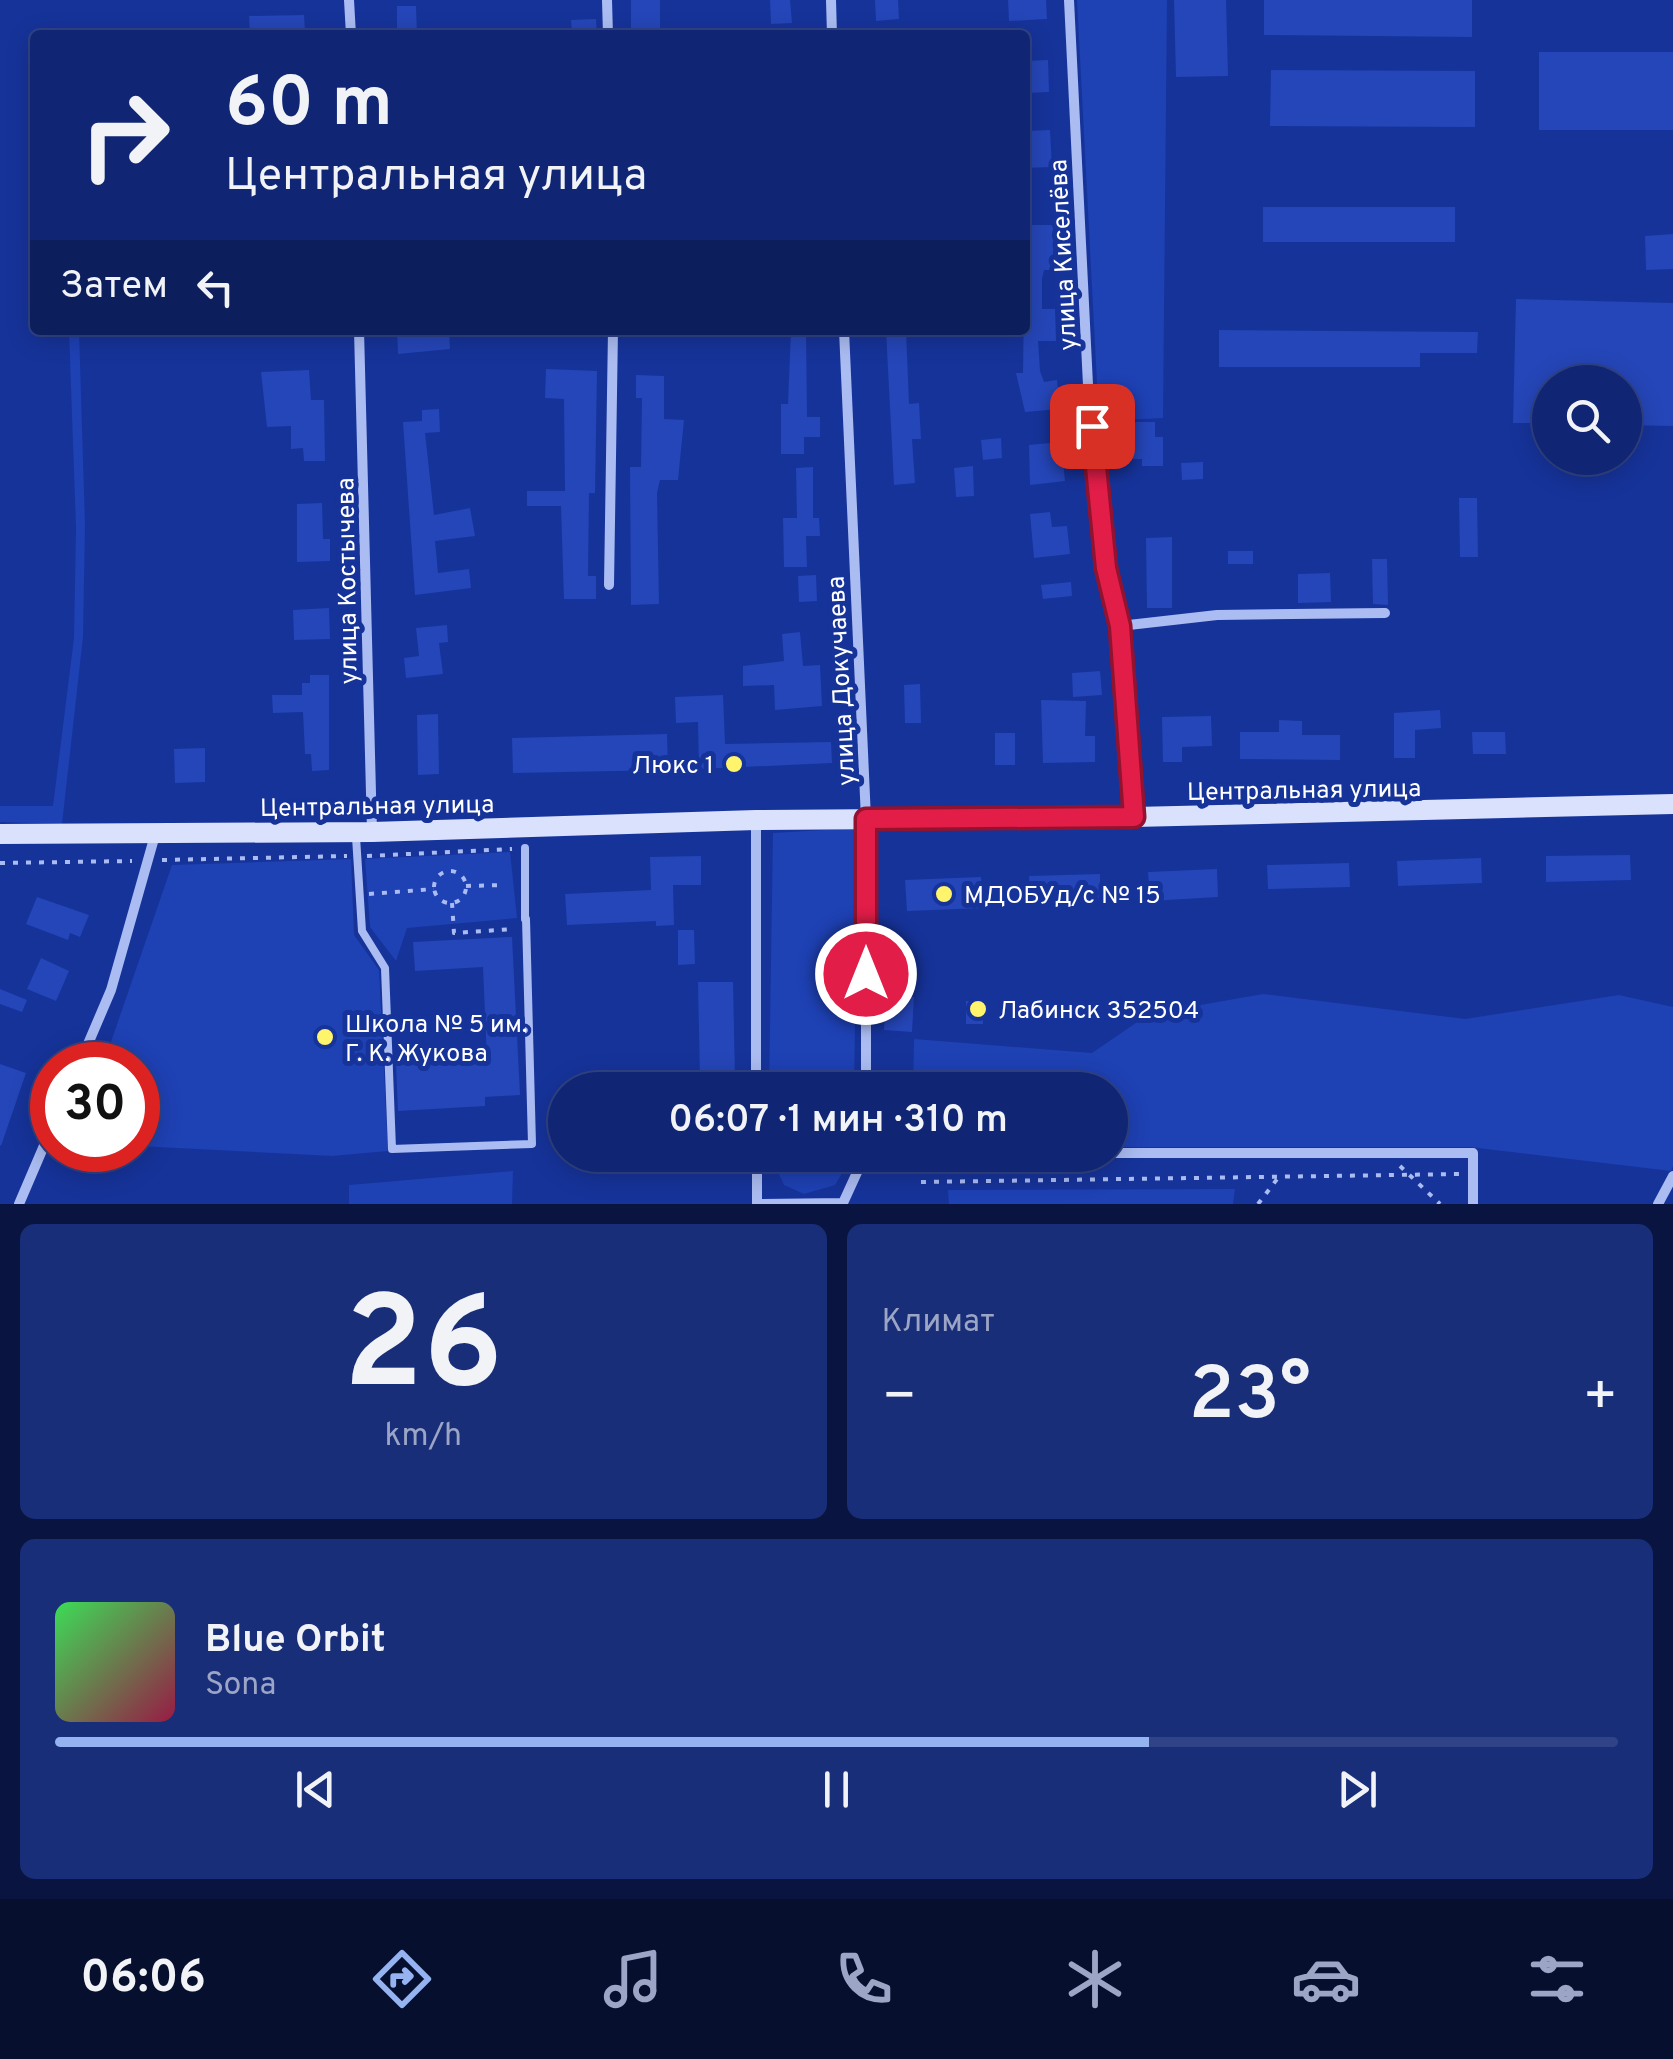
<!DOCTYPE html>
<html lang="ru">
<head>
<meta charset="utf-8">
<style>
	:root { --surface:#102674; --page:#192e79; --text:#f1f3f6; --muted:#9ca5c5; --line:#304386; --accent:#95b2f1 }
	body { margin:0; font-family:Overpass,sans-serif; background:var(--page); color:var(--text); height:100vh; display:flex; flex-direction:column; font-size:38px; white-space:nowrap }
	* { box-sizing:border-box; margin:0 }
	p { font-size:32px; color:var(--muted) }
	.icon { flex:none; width:55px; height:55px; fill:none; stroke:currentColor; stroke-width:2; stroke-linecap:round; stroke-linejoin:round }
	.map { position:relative; height:1204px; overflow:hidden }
	.sheet { display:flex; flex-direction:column; gap:20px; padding:20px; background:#091540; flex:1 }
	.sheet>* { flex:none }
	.top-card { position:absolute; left:30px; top:30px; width:1000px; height:305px; border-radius:10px; box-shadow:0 5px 25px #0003,0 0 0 2px var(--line); background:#102674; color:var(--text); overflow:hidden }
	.tools { position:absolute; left:1532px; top:365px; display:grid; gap:20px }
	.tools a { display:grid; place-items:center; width:110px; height:110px; border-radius:50%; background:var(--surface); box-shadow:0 5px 25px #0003,0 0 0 2px var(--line); font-size:50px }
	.speed { position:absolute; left:30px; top:1042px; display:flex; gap:20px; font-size:50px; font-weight:700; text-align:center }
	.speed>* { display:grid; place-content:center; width:130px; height:130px; border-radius:50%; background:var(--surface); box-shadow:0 5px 25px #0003,0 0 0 2px var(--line); line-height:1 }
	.speed .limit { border:15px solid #d22; background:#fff; color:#111 }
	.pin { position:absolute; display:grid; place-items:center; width:85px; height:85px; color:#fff; margin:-42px; border-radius:20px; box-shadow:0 5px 15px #0006 }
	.me { position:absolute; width:110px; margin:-55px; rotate:0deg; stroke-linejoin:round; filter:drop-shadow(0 0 8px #0008) }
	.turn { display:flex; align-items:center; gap:35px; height:210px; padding:0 30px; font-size:45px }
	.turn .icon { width:130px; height:130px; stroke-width:2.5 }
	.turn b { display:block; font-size:70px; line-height:85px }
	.then { display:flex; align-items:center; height:95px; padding:0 30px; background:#0003; gap:20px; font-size:38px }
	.big { font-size:75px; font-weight:600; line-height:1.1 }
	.sheet .tile { flex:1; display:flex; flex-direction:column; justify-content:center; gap:15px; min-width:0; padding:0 35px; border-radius:15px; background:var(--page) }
	.sheet .dial { align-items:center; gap:0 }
	.dial b { font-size:130px; line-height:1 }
	.song { display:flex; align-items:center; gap:30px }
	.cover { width:120px; height:120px; border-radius:15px; background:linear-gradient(135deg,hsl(130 70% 55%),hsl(340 70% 35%)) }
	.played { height:10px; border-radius:5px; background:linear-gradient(90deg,var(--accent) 70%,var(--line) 70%) }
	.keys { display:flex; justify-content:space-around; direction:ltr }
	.heat { display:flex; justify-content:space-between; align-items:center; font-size:55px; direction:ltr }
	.sheet .tiles { flex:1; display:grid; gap:20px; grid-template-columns:1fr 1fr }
	.tile:last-child { grid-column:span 2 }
	.trip { position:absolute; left:548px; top:1072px; width:580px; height:100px; border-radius:50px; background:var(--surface); box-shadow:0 5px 25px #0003,0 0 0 2px var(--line); font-weight:600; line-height:100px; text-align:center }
	.tab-bar { display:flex; height:160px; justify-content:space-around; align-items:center; background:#060f2e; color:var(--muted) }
	.tab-bar .icon { width:70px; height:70px }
	.tab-bar .on { color:var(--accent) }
	.tab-bar b { font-size:45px; color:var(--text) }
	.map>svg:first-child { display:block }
</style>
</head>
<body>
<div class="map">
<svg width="1673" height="1204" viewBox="0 0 1673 1204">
	<rect width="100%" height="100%" fill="#16339a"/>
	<path fill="#1e41b4" d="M1077 0H1167L1163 418 1099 421Z
		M69 330H79L85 525 83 637 62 824 0 822V806H53L74 638 76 528Z
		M858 828 854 1090H769L773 833Z
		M510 852 517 918 407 928 396 961 370 927 365 859Z
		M351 859 354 935 379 970 388 1151 332 1156 138 1146V1065H103L172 865Z
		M1263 994 1465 1019 1619 995 1673 1007V1166L1671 1171 1470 1147H1110V1090H913L914 1039 1092 1053 1149 1014Z
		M770 1155H853L835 1185 804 1194 784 1185Z
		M513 1171 512 1204H349V1185Z
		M1235 1189 1233 1204H949L948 1190Z"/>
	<path fill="#2546b8" d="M631 0H660V35H631Z
		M770 0H790L792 23 771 24Z
		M875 0H898L899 19 876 21Z
		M1008 0H1046L1047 19 1009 21Z
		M1174 0H1226L1228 76 1176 77Z
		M1264 0H1472V37L1264 35Z
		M397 6H416L417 35H397Z
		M304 15 305 31 250 34 249 16Z
		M596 19 597 35H572L571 20Z
		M1539 52H1673V130H1539Z
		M1048 60 1049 92 1025 93V61Z
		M1271 70 1475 71V127L1270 126Z
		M1050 130 1052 167 1025 168V131Z
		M1263 207H1455V242H1263Z
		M1025 225H1053L1054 270H1044L1042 279V309H1055L1056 341H1038L1040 371 1044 382 1057 380 1060 409 1025 412 1016 373H1023Z
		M1673 234V269L1646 270 1645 236Z
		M1516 299 1673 303V426L1625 425V382H1550V423H1513Z
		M397 330H449L450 349 398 354Z
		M791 330H806L807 417H820V437H804V454H781V404H788Z
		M886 330H906L909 404 919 403 921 439H912L915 483 894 485Z
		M1219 330 1478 332 1477 353H1420V367H1219Z
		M546 369 597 371 595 493H589L588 576H596V599H564L561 506H527V491H565L564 399 545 398Z
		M309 370 311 400H324L325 461H304L303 448 291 449V426L267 427 261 372Z
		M636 375 664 376V419L684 420 678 480H660L657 493 659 604 631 605 630 467H641L642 398H636Z
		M439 409 440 432 425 433 434 515 470 508 475 536 435 541 438 573 469 569 471 588 415 595 403 422 422 421V410Z
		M1133 422H1155V437H1163V466H1142V459H1133Z
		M1001 438 1002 458 983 460 981 440Z
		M1050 443 1051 453 1062 452 1065 481 1030 485 1029 445Z
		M1203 462V479L1182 480 1181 463Z
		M973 466 974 496 956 497 954 468Z
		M813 467V518H819L820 536H806L807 567H784L783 518H797L796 468Z
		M1459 498H1477L1478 557H1460Z
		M322 503 323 539H330V561L297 562V504Z
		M1050 512 1052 527 1067 526 1070 554 1034 558 1030 514Z
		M1172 537V608H1147L1146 538Z
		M1228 551H1253V564H1228Z
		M1372 559H1387L1388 605 1373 604Z
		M1330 573 1331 602 1298 603V574Z
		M816 575 817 601 799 602 798 576Z
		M1071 582 1072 596 1043 599 1041 585Z
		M329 608 330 639 294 640 293 610Z
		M447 625 448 642 439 643 443 674 406 678 404 658 419 656 416 628Z
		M800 632 803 666 820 665 822 706 775 710 774 685 743 686V666L784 661 782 634Z
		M1100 671 1102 695 1073 697 1072 673Z
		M310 675H329V770L312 771 311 754H305L303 712 273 713 272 695H302V683H310Z
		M920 684 921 723H905L904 685Z
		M723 695 725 744 831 742 832 763 699 769 698 722 676 723 675 697Z
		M1041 700 1086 701 1085 736H1095V762L1043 763Z
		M1440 710 1441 728 1415 730V758H1394V713Z
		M438 714 439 774 418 775 417 715Z
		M1211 716 1212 746 1182 747V762H1163L1162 717Z
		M1279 720 1302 721V735H1340V760L1240 759V732H1279Z
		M1472 732H1505L1506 754H1473Z
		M995 733H1015V765H995Z
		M667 734 668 770 513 773 512 738Z
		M205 748V782L175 783 174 749Z
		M1630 855 1631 880 1546 882V856Z
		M701 856V885H673L674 925 656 926V921L567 925 565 894 651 890 650 857Z
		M1481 858 1482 883 1398 886 1397 861Z
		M1349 863 1350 887 1268 889 1267 865Z
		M1217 869 1218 897 1150 901 1148 872Z
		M1100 874V901L1030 904 1029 876Z
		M981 877 983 908 907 911 905 880Z
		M37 897 89 915 80 937 70 933 68 940 26 924Z
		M678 930H694L695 964 678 965Z
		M512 937 520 1095 485 1097V1106L398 1111 396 1064 487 1060 483 967 415 971 413 942Z
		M41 958 69 971 56 1001 27 989Z
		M698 982H733L735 1078 700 1079Z
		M0 989 27 1000 22 1012 0 1004Z
		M886 996 914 997 912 1032 884 1030Z
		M966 1001H983V1024H966Z
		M0 1064 26 1073 1 1146 0 1145Z"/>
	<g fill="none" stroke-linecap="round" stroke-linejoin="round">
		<path stroke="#abbcf2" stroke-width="4" stroke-dasharray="5 8" stroke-linecap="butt" d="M367 856 512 849
			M162 860 347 856
			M0 863 132 861
			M434 887a16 16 0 1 1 32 0a16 16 0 1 1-32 0Z
			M466 886 503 885
			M369 894 434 889
			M452 903 454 933 514 929
			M1400 1166 1440 1204
			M921 1182 1461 1174
			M1258 1204 1281 1174"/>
		<path stroke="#abbcf2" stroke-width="8" d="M356 837 362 931 385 968 392 1149 532 1144 526 919
			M525 848V919"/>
		<path stroke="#abbcf2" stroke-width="10" d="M349 0 351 35
			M607 0 608 35
			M831 0 832 35
			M1069 0 1088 385 1107 568 1120 626 1134 817
			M359 330 372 832
			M844 330 866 819V1090
			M609 585 613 330
			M1120 626 1217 615 1385 613
			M756 821V1090
			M79 1065 111 990 155 835
			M1110 1153H1473V1204
			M757 1155V1204
			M19 1204 52 1127
			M757 1204 843 1203 865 1155
			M1658 1204 1673 1176"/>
		<path stroke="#dae1fc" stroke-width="20" d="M0 834 372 832 756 820 1134 817 1673 804"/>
	</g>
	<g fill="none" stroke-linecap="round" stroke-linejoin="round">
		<defs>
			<path id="route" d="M866 974V819L1134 817 1120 626 1106 568 1092 426"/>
		</defs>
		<use href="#route" stroke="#92132f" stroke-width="25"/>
		<use href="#route" stroke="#e11d48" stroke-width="18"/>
	</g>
	<g fill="#fff46c" stroke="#16339a" stroke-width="4">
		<circle cx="734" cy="764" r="10"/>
		<circle cx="944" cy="894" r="10"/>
		<circle cx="978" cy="1009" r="10"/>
		<circle cx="325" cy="1037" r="10"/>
	</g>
	<g text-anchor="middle" stroke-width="10" stroke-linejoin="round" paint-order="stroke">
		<g font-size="25" fill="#fff" stroke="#16339a">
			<text transform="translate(1062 255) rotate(-93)" y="9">улица Киселёва</text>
			<text transform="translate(346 581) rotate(-91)" y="9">улица Костычева</text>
			<text transform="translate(840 681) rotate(-93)" y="9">улица Докучаева</text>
			<text transform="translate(1304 789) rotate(-1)" y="9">Центральная улица</text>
			<text transform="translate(377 805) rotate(-1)" y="9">Центральная улица</text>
		</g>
		<g font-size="25" fill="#fff" stroke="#16339a" text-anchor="start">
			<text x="714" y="773" text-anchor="end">Люкс 1</text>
			<text x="964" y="903">МДОБУд/с № 15</text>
			<text x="998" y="1018">Лабинск 352504</text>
			<text x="345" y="1032">Школа № 5 им.<tspan x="345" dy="29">Г. К. Жукова</tspan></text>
		</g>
	</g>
</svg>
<div class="tools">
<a><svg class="icon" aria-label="search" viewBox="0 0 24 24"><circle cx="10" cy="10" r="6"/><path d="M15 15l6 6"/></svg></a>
</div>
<div class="speed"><div class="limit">30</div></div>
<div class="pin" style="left:1092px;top:426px;background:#d93025"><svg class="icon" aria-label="arrive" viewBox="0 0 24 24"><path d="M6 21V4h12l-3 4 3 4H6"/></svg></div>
<svg class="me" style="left:866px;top:974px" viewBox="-20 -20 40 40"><circle r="17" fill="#e11d48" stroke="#fff" stroke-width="3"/><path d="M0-11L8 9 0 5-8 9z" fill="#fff"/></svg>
<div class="trip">06:07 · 1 мин · 310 m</div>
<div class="top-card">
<div class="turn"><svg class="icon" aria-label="right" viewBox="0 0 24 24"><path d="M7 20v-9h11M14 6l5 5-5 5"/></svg><div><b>60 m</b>Центральная улица</div></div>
<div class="then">Затем<svg class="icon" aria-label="left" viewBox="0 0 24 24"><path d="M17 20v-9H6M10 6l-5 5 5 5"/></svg></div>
</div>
</div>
<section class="sheet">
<div class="tiles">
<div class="tile dial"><b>26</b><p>km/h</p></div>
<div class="tile"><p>Климат</p>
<div class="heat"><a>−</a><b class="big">23°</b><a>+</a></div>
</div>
<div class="tile">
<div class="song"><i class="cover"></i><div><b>Blue Orbit</b><p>Sona</p></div></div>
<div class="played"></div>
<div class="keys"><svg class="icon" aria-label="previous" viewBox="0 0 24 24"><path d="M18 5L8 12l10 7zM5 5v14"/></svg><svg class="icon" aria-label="pause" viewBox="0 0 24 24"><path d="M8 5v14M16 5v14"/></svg><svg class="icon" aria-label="next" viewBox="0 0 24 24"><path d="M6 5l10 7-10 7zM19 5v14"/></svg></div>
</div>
</div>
</section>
<nav class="tab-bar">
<b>06:06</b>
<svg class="icon on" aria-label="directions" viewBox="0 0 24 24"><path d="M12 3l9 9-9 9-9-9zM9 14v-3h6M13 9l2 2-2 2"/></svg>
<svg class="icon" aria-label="music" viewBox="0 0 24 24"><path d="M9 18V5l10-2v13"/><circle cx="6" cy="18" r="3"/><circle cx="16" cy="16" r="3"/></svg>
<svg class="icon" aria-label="phone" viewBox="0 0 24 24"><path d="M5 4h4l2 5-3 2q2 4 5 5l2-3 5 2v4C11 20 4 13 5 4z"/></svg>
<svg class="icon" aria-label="climate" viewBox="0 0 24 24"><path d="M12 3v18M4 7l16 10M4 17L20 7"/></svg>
<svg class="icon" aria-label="car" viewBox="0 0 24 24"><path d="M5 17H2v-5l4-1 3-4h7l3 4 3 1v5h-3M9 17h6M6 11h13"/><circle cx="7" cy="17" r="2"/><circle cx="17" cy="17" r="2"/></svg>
<svg class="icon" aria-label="filters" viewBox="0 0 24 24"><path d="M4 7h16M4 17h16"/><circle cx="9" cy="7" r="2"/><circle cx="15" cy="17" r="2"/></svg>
</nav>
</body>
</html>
